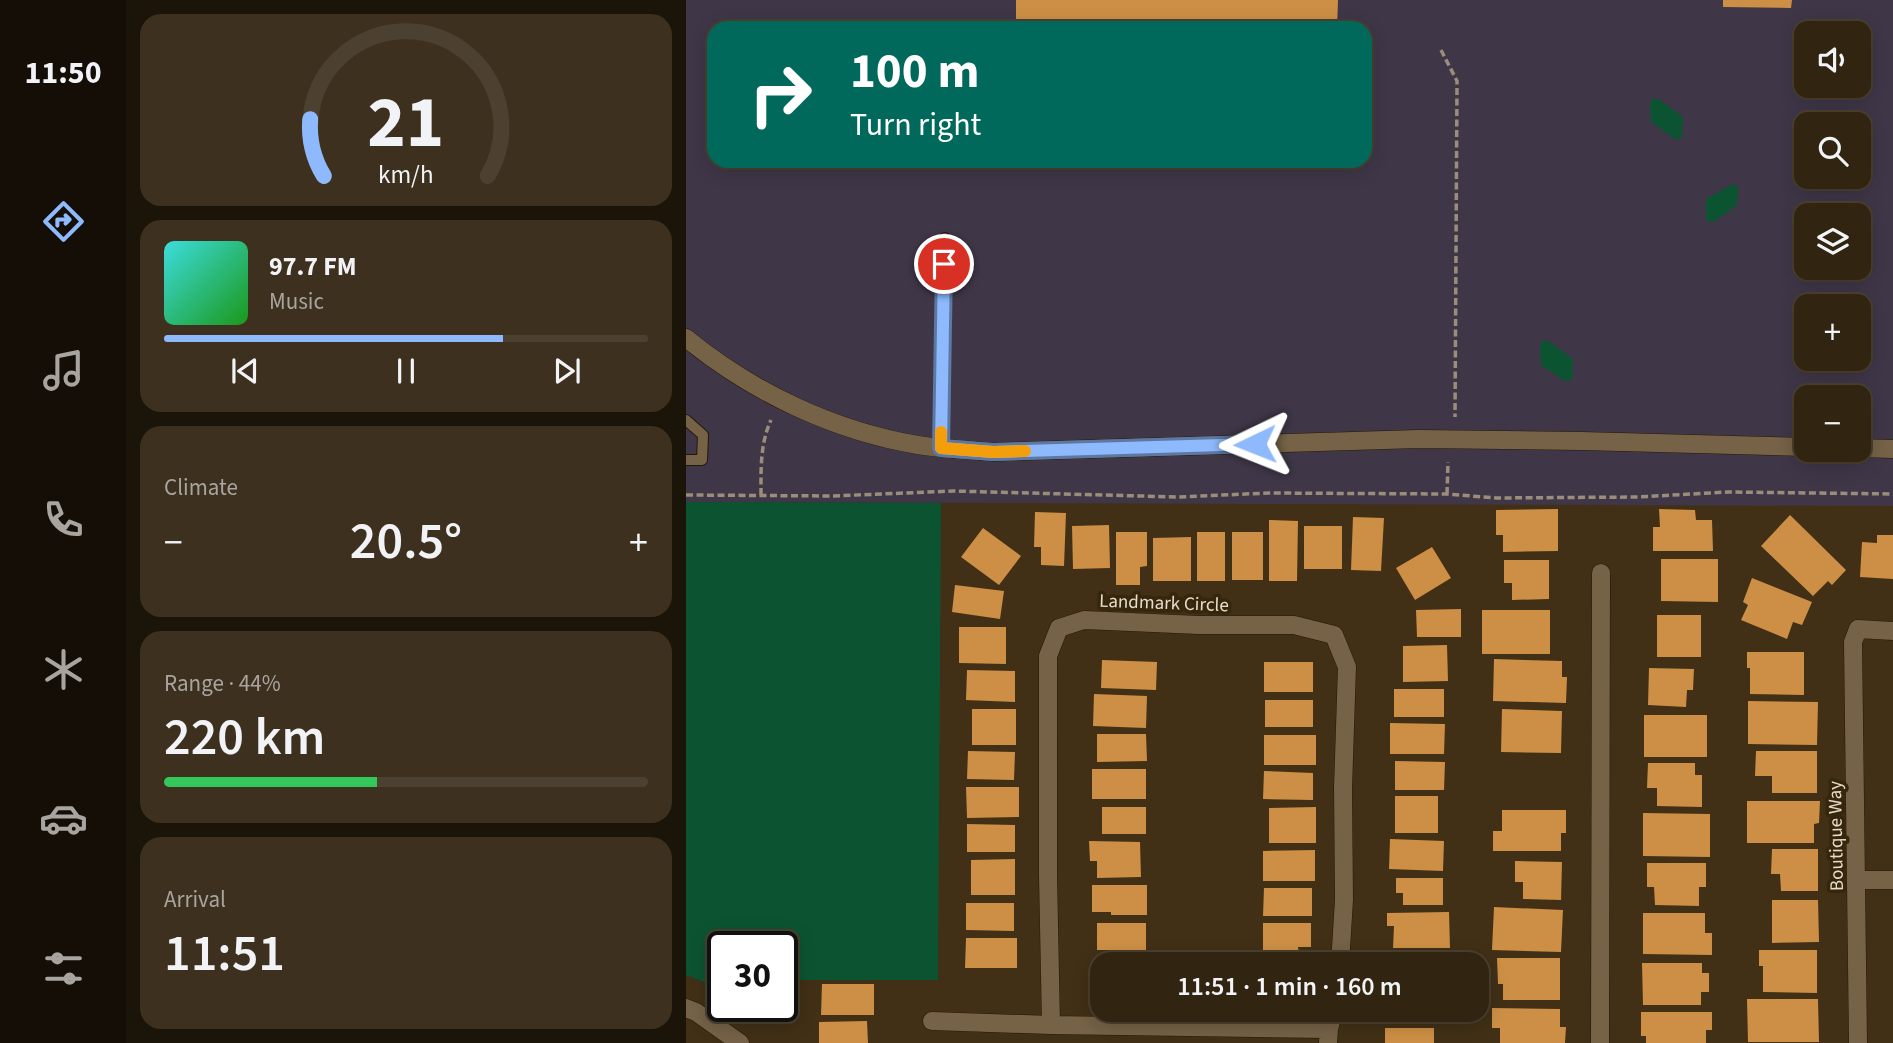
<!DOCTYPE html>
<html lang="en">
<head>
<meta charset="utf-8">
<style>
	:root { --surface:#312410; --page:#3d301e; --text:#f1f3f6; --muted:#a8a49f; --line:#4c4130; --accent:#8eb9fc }
	body { margin:0; font-family:"Source Sans 3",sans-serif; background:var(--page); color:var(--text); height:100vh; display:flex; flex-direction:column; font-size:26px; white-space:nowrap }
	* { box-sizing:border-box; margin:0 }
	p { font-size:23px; color:var(--muted) }
	.icon { flex:none; width:38px; height:38px; fill:none; stroke:currentColor; stroke-width:2; stroke-linecap:round; stroke-linejoin:round }
	.map { position:relative; flex:1; overflow:hidden }
	.sheet { display:flex; flex-direction:column; gap:14px; padding:14px; background:#1b1409; width:560px }
	.sheet>* { flex:none }
	.guide { position:absolute; left:21px; top:21px; width:665px; height:147px; border-radius:21px; box-shadow:0 4px 18px #0003,0 0 0 2px var(--line); background:#00695c; color:#fff; overflow:hidden }
	.controls { position:absolute; left:1108px; top:21px; display:grid; gap:14px }
	.controls a { display:grid; place-items:center; width:77px; height:77px; border-radius:14px; background:var(--surface); box-shadow:0 4px 18px #0003,0 0 0 2px var(--line); font-size:35px }
	.speed { position:absolute; left:21px; top:931px; display:flex; gap:14px; font-size:35px; font-weight:700; text-align:center }
	.speed>* { display:grid; place-content:center; width:91px; height:91px; border-radius:50%; background:var(--surface); box-shadow:0 4px 18px #0003,0 0 0 2px var(--line); line-height:1 }
	.speed .limit { border:4px solid #111; border-radius:10px; background:#fff; color:#111 }
	.pin { position:absolute; display:grid; place-items:center; width:60px; height:60px; color:#fff; margin:-30px; border:4px solid #fff; border-radius:50%; box-shadow:0 2px 7px #0007 }
	.me { position:absolute; width:77px; margin:-38px; rotate:268deg; stroke-linejoin:round; filter:drop-shadow(0 0 5px #0008) }
	.turn { display:flex; align-items:center; gap:24px; height:147px; padding:0 28px; font-size:32px }
	.turn .icon { width:91px; height:91px; stroke-width:2.5 }
	.turn b { display:block; font-size:49px; line-height:60px }
	.big { font-size:52px; font-weight:600; line-height:1.1 }
	.sheet .widget { flex:1; display:flex; flex-direction:column; justify-content:center; gap:10px; min-width:0; padding:0 24px; border-radius:21px; background:var(--page) }
	.sheet .dial { align-items:center; gap:0 }
	.dial svg { height:182px; overflow:visible; fill:none; stroke:var(--line); stroke-width:7; stroke-linecap:round; text-anchor:middle }
	.dial text { fill:var(--text); stroke:none }
	.song { display:flex; align-items:center; gap:21px }
	.cover { width:84px; height:84px; border-radius:10px; background:linear-gradient(135deg,hsl(180 70% 55%),hsl(120 70% 35%)) }
	.played { height:7px; border-radius:4px; background:linear-gradient(90deg,var(--accent) 70%,var(--line) 70%) }
	.keys { display:flex; justify-content:space-around; direction:ltr }
	.heat { display:flex; justify-content:space-between; align-items:center; font-size:38px; direction:ltr }
	.charge { height:10px; border-radius:5px; background:linear-gradient(90deg,#34c759 44%,var(--line) 0) }
	.trip { position:absolute; left:404px; top:952px; width:399px; height:70px; border-radius:21px; background:var(--surface); box-shadow:0 4px 18px #0003,0 0 0 2px var(--line); font-weight:600; line-height:70px; text-align:center }
	main { display:flex; flex:1; min-height:0 }
	.dock { display:flex; flex-direction:column; width:126px; justify-content:space-around; align-items:center; background:#140e06; color:var(--muted) }
	.dock .icon { width:49px; height:49px }
	.dock .selected { color:var(--accent) }
	.dock b { font-size:32px; color:var(--text) }
	.map>svg:first-child { display:block }
</style>
</head>
<body>
<main>
<nav class="dock">
<b>11:50</b>
<svg class="icon selected" aria-label="directions" viewBox="0 0 24 24"><path d="M12 3l9 9-9 9-9-9zM9 14v-3h6M13 9l2 2-2 2"/></svg>
<svg class="icon" aria-label="music" viewBox="0 0 24 24"><path d="M9 18V5l10-2v13"/><circle cx="6" cy="18" r="3"/><circle cx="16" cy="16" r="3"/></svg>
<svg class="icon" aria-label="phone" viewBox="0 0 24 24"><path d="M5 4h4l2 5-3 2q2 4 5 5l2-3 5 2v4C11 20 4 13 5 4z"/></svg>
<svg class="icon" aria-label="climate" viewBox="0 0 24 24"><path d="M12 3v18M4 7l16 10M4 17L20 7"/></svg>
<svg class="icon" aria-label="car" viewBox="0 0 24 24"><path d="M5 17H2v-5l4-1 3-4h7l3 4 3 1v5h-3M9 17h6M6 11h13"/><circle cx="7" cy="17" r="2"/><circle cx="17" cy="17" r="2"/></svg>
<svg class="icon" aria-label="filters" viewBox="0 0 24 24"><path d="M4 7h16M4 17h16"/><circle cx="9" cy="7" r="2"/><circle cx="15" cy="17" r="2"/></svg>
</nav>
<section class="sheet">
<div class="widget dial"><svg viewBox="0 0 100 80">
<path d="M14 69A42 42 0 1 1 86 69"/>
<path d="M14 69A42 42 0 0 1 8 44" stroke="#8eb9fc"/>
<text x="50" y="56" font-size="32" font-weight="700">21</text>
<text x="50" y="72" font-size="11">km/h</text>
</svg></div>
<div class="widget">
<div class="song"><i class="cover"></i><div><b>97.7 FM</b><p>Music</p></div></div>
<div class="played"></div>
<div class="keys"><svg class="icon" aria-label="previous" viewBox="0 0 24 24"><path d="M18 5L8 12l10 7zM5 5v14"/></svg><svg class="icon" aria-label="pause" viewBox="0 0 24 24"><path d="M8 5v14M16 5v14"/></svg><svg class="icon" aria-label="next" viewBox="0 0 24 24"><path d="M6 5l10 7-10 7zM19 5v14"/></svg></div>
</div>
<div class="widget"><p>Climate</p>
<div class="heat"><a>−</a><b class="big">20.5°</b><a>+</a></div>
</div>
<div class="widget"><p>Range · 44%</p><b class="big">220 km</b><div class="charge"></div></div>
<div class="widget"><p>Arrival</p><b class="big">11:51</b></div>
</section>
<div class="map">
<svg width="1207" height="1043" viewBox="0 0 1207 1043">
	<rect width="100%" height="100%" fill="#413016"/>
	<path fill="#3f3748" fill-rule="evenodd" d="M0 0H1207V506L0 502ZM28 28H679V161H28ZM1120 33H1172V86H1120ZM1120 124H1172V177H1120ZM1120 215H1172V268H1120ZM1120 306H1172V359H1120ZM1120 397H1172V450H1120Z"/>
	<path fill="#0c5431" d="M968 98 974 100 997 117 996 138 989 139 965 122 964 102Z
		M1045 185H1050L1052 188 1051 205 1029 221 1025 222 1020 220V199Z
		M857 340 864 342 887 359 886 380 879 381 855 365 854 345Z
		M0 502 255 503 252 980H96V947H37V982L31 990 18 982 0 975Z"/>
	<path fill="#cd8f45" d="M330 0H652L651 28H330Z
		M1037 0H1106L1105 8 1037 7Z
		M872 509V551L817 552V535H810V510Z
		M973 509 1009 510 1010 520H1026L1027 551H967V527H974Z
		M349 512 380 513 378 566 355 565V547H348Z
		M1104 515 1160 570 1146 585 1142 581 1127 596 1075 546Z
		M667 517 698 518 695 571 665 570Z
		M583 520 612 521 611 581H583Z
		M423 525 424 568 387 569 386 526Z
		M618 526H656V569H618Z
		M297 528 335 556 313 585 275 557Z
		M430 532H461V566L454 567V585H430Z
		M511 532H539V581H511Z
		M546 532H577V580H546Z
		M1191 535H1207V579L1174 577 1176 542 1191 543Z
		M505 537V581H467V538Z
		M746 547 765 578 729 600 710 568Z
		M975 559H1032V602L975 601Z
		M818 560H863V599L826 600V583H818Z
		M1066 578 1126 602 1116 625 1107 622 1101 639 1055 620 1062 605 1057 602Z
		M269 585 318 591 314 619 266 612Z
		M775 609V637H731L730 610Z
		M796 610H864V654H796Z
		M971 615H1015V657H971Z
		M273 627H320V664L273 663Z
		M761 645 762 681 717 682V646Z
		M1061 652H1118V695L1064 694V668H1061Z
		M808 659 876 661V677H881L880 703 807 701Z
		M416 660 471 662 470 690 415 688Z
		M578 662H627V692H578Z
		M963 668 1008 669 1007 690H1001L1000 707 962 705Z
		M281 670 329 671V702L280 700Z
		M708 689H758V717H708Z
		M408 694 461 696 460 728 407 726Z
		M579 700H627V727H579Z
		M1062 701 1132 702 1131 745 1062 744Z
		M286 709H330V745H286Z
		M816 709 876 711 875 753 815 752Z
		M958 715H1021V757H958Z
		M704 723 759 724 758 754H704Z
		M411 734H460L461 761 411 762Z
		M578 735H630V765H578Z
		M282 751 329 752 328 780 281 779Z
		M1070 751H1131V793H1086V776H1069Z
		M709 761 759 762 758 790H709Z
		M962 763H1009V775H1016V807L971 806V788H961Z
		M406 769H460V799H406Z
		M578 771 627 773V800L577 799Z
		M280 787H333V817L281 818Z
		M709 796H752V833H709Z
		M1061 801H1134L1133 823 1128 824V843H1061Z
		M416 807H460V834H416Z
		M630 807V843H583V808Z
		M816 810H880V833H875V851H807V831H816Z
		M957 813 1024 814V857L957 856Z
		M281 824 329 825V852H281Z
		M704 839 758 841 757 871 703 869Z
		M403 841 454 842 455 877 411 878V861H404Z
		M1086 849H1132V891H1095L1094 874H1085Z
		M629 850V881H577V851Z
		M329 859V895H285V860Z
		M829 861 876 862 875 900 837 899V882H829Z
		M961 863H1020V887H1013V906L969 905 968 887H961Z
		M710 878H757V905H717V893H710Z
		M406 885H461V915H425V912H406Z
		M578 888H626V916H577Z
		M1086 900H1132L1133 942 1086 943Z
		M280 903H328V931L280 930Z
		M808 907 877 910 875 952 806 950Z
		M763 912 764 948H707L708 926H701V913Z
		M957 913H1019V933H1026V955L957 954Z
		M411 923H460V950H411Z
		M577 923H625V947H612L613 954H577Z
		M280 938H331V968H279Z
		M1073 950H1131V993L1077 992V966H1073Z
		M413 956 460 958V964H416V980H413Z
		M711 956H756V964H711Z
		M811 958H874V1000H817V984H812Z
		M576 960 624 961V964H576Z
		M956 963H1016V973H1023V992H1015V1005H957Z
		M136 984H188V1015H135Z
		M1061 999H1132L1133 1042H1062Z
		M806 1008 874 1009V1027H880L879 1043H814V1028H806Z
		M700 1010H755V1021L700 1022Z
		M955 1012H1026V1030H1020V1043H960V1036H955Z
		M181 1021 182 1043H133V1022Z
		M699 1028H748V1043H699Z"/>
	<g fill="none" stroke-linecap="round" stroke-linejoin="round">
		<defs>
			<path id="lane" d="M0 420 17 435 16 460H0
				M255 448 259 238"/>
			<path id="street" d="M0 338C66 392 148 431 232 445 257 449 282 450 307 452L732 439 896 441 1120 447
				M1172 448 1207 449
				M1171 880H1207
				M0 1008 10 1012 54 1043
				M246 1021 365 1025 643 1029
				M365 1025 362 875V656L373 628 398 620 513 625H608L648 635 661 667 657 788 658 900 654 964
				M642 1043 643 1029 648 1010
				M914 1043 915 573
				M1172 1043 1167 642 1172 629 1207 631"/>
		</defs>
		<use href="#lane" stroke="#271800" stroke-width="12"/>
		<use href="#street" stroke="#271800" stroke-width="19"/>
		<path stroke="#9a8d79" stroke-width="3.5" stroke-dasharray="7 3.5" stroke-linecap="butt" d="M755 50 771 81V85L769 417
			M761 494 762 462
			M0 495 147 496 267 491 492 497 583 493 761 494 810 498 952 497 1042 492 1207 494
			M75 495C75 469 74 444 85 420"/>
		<use href="#lane" stroke="#756247" stroke-width="10"/>
		<use href="#street" stroke="#756247" stroke-width="18"/>
	</g>
	<g fill="none" stroke-linecap="round" stroke-linejoin="round">
		<defs>
			<path id="route" d="M258 264 255 448 307 452 569 444"/>
		</defs>
		<use href="#route" stroke="#5c78a4" stroke-width="18"/>
		<use href="#route" stroke="#8eb9fc" stroke-width="12"/>
		<path stroke="#f59e0b" stroke-width="12" d="M255 432V448L307 452 339 451"/>
	</g>
	<g text-anchor="middle" stroke-width="7" stroke-linejoin="round" paint-order="stroke">
		<g font-size="19" fill="#e6dccd" stroke="#36260c">
			<text transform="translate(478 602) rotate(2)" y="7">Landmark Circle</text>
			<text transform="translate(1149 836) rotate(-91)" y="7">Boutique Way</text>
		</g>
	</g>
</svg>
<div class="controls">
<a><svg class="icon" aria-label="sound" viewBox="0 0 24 24"><path d="M4 9h4l5-4v14l-5-4H4zM17 9q2 3 0 6"/></svg></a>
<a><svg class="icon" aria-label="search" viewBox="0 0 24 24"><circle cx="10" cy="10" r="6"/><path d="M15 15l6 6"/></svg></a>
<a><svg class="icon" aria-label="layers" viewBox="0 0 24 24"><path d="M12 4l9 5-9 5-9-5zM3 14l9 5 9-5"/></svg></a>
<a>+</a>
<a>−</a>
</div>
<div class="speed"><div class="limit">30</div></div>
<div class="pin" style="left:258px;top:264px;background:#d93025"><svg class="icon" aria-label="arrive" viewBox="0 0 24 24"><path d="M6 21V4h12l-3 4 3 4H6"/></svg></div>
<svg class="me" style="left:569px;top:444px" viewBox="-20 -20 40 40"><path d="M0-17L14 15 0 8-14 15z" fill="#8eb9fc" stroke="#fff" stroke-width="4"/></svg>
<div class="trip">11:51 · 1 min · 160 m</div>
<div class="guide">
<div class="turn"><svg class="icon" aria-label="right" viewBox="0 0 24 24"><path d="M7 20v-9h11M14 6l5 5-5 5"/></svg><div><b>100 m</b>Turn right</div></div>
</div>
</div>
</main>
</body>
</html>
